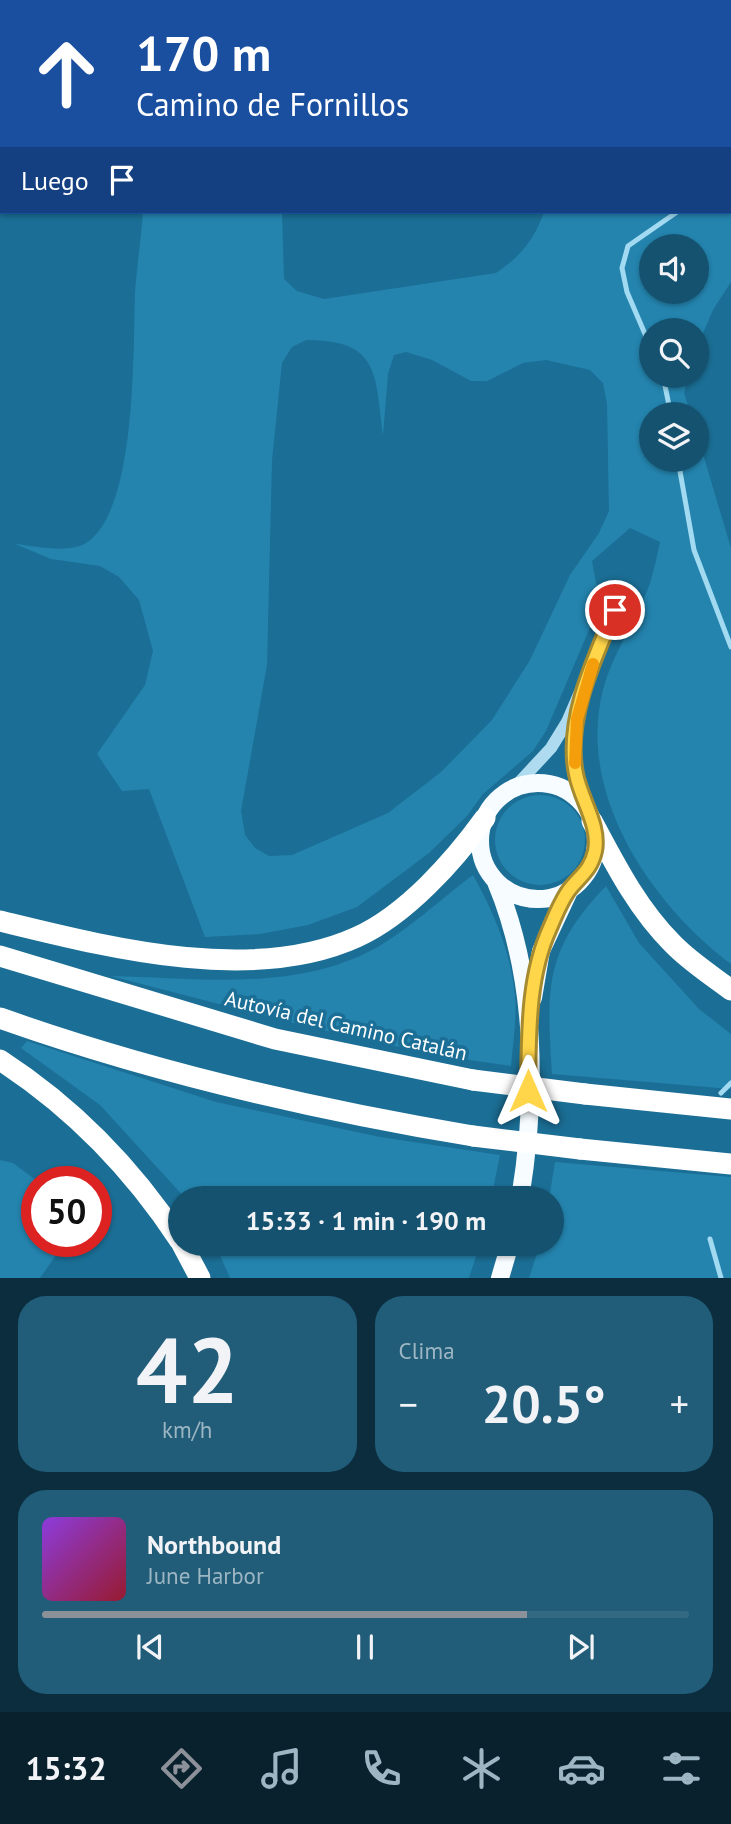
<!DOCTYPE html>
<html lang="es">
<head>
<meta charset="utf-8">
<style>
	:root { --surface:#145270; --page:#215c78; --text:#f1f3f6; --muted:#9db6c3; --line:#336983; --accent:#8c9099 }
	body { margin:0; font-family:"PT Sans",sans-serif; background:var(--page); color:var(--text); height:100vh; display:flex; flex-direction:column; font-size:26px; white-space:nowrap }
	* { box-sizing:border-box; margin:0 }
	p { font-size:23px; color:var(--muted) }
	.icon { flex:none; width:38px; height:38px; fill:none; stroke:currentColor; stroke-width:2; stroke-linecap:round; stroke-linejoin:round }
	.map { position:relative; height:1278px; overflow:hidden }
	.panel { display:flex; flex-direction:column; gap:18px; padding:18px; background:#0b2d3e; flex:1 }
	.panel>* { flex:none }
	.guide { position:absolute; left:0px; top:0px; width:732px; height:214px; box-shadow:0 2px 5px #0004; background:#1a4fa0; color:#fff; overflow:hidden }
	.buttons { position:absolute; left:639px; top:234px; display:grid; gap:14px }
	.buttons a { display:grid; place-items:center; width:70px; height:70px; border-radius:50%; background:var(--surface); box-shadow:0 2px 5px #0004; font-size:35px }
	.speed { position:absolute; left:21px; top:1166px; display:flex; gap:14px; font-size:35px; font-weight:700; text-align:center }
	.speed>* { display:grid; place-content:center; width:91px; height:91px; border-radius:50%; background:var(--surface); box-shadow:0 2px 5px #0004; line-height:1 }
	.speed .limit { border:10px solid #d22; background:#fff; color:#111 }
	.pin { position:absolute; display:grid; place-items:center; width:60px; height:60px; color:#fff; margin:-30px; border:4px solid #fff; border-radius:50%; box-shadow:0 2px 7px #0007 }
	.me { position:absolute; width:77px; margin:-38px; rotate:0deg; stroke-linejoin:round; filter:drop-shadow(0 0 5px #0008) }
	.turn { display:flex; align-items:center; gap:24px; height:147px; padding:0 21px; font-size:32px }
	.turn .icon { width:91px; height:91px; stroke-width:2.5 }
	.turn b { display:block; font-size:49px; line-height:60px }
	.then { display:flex; align-items:center; height:66px; padding:0 21px; background:#0003; gap:14px; font-size:26px }
	.big { font-size:52px; font-weight:700; line-height:1.1 }
	.panel .widget { flex:1; display:flex; flex-direction:column; justify-content:center; gap:10px; min-width:0; padding:0 24px; border-radius:28px; background:var(--page) }
	.panel .dial { align-items:center; gap:0 }
	.dial b { font-size:91px; line-height:1 }
	.song { display:flex; align-items:center; gap:21px }
	.cover { width:84px; height:84px; border-radius:10px; background:linear-gradient(135deg,hsl(270 70% 55%),hsl(350 70% 35%)) }
	.played { height:7px; border-radius:4px; background:linear-gradient(90deg,var(--accent) 75%,var(--line) 75%) }
	.keys { display:flex; justify-content:space-around; direction:ltr }
	.heat { display:flex; justify-content:space-between; align-items:center; font-size:38px; direction:ltr }
	.panel .tiles { flex:1; display:grid; gap:18px; grid-template-columns:1fr 1fr }
	.widget:last-child { grid-column:span 2 }
	.trip { position:absolute; left:168px; top:1186px; width:396px; height:70px; border-radius:35px; background:var(--surface); box-shadow:0 2px 5px #0004; font-weight:700; line-height:70px; text-align:center }
	.dock { display:flex; height:112px; justify-content:space-around; align-items:center; background:#08212d; color:var(--muted) }
	.dock .icon { width:49px; height:49px }
	.dock .selected { color:var(--accent) }
	.dock b { font-size:32px; color:var(--text) }
	.map>svg:first-child { display:block }
</style>
</head>
<body>
<div class="map">
<svg width="731" height="1278" viewBox="0 0 731 1278">
	<rect width="100%" height="100%" fill="#1b6e95"/>
	<path fill="#2484ae" fill-rule="evenodd" d="M85 0H268V2H86Z
		M731 11V282L713 310 697 347 696 331H651V376H688L684 393 691 415H651V460H696L697 434 731 548V964C652 905 576 794 603 690 613 652 637 620 650 583 654 570 657 556 660 542L630 528 592 561 600 604 546 731 533 751 482 795 467 816 429 853 357 907 308 925 260 934 205 937 149 789 122 791 97 754 145 685 153 651 139 600 119 577 100 566 51 559 15 544C36 546 71 555 89 541 137 504 133 350 135 292 137 265 141 239 143 212H282L284 279 297 291 324 299 496 273C521 256 534 240 544 212H730ZM651 247H696V292H651ZM306 340C380 340 375 374 383 435L388 374 394 355 406 352 432 360 471 381H487L523 363 546 360 590 370 603 383 607 404 609 511 599 533 570 575 530 660 492 720 441 772 388 813 292 855 269 856 255 848 245 835 241 811 267 665 272 460 282 363 292 347Z
		M495 840a45 45 0 1 1 90 0a45 45 0 1 1-90 0Z
		M473 875C494 913 511 952 515 996 517 1019 513 1043 511 1066 376 1048 243 1010 111 976 198 978 294 992 374 949 407 931 442 898 473 875Z
		M606 886 639 943 699 1009 731 1034V1089L552 1074C547 990 543 951 606 886Z
		M27 1041 216 1102 380 1137 500 1155 491 1199H186L100 1105 21 1048Z
		M0 1160 13 1163 37 1181V1241H66L40 1278H0Z
		M555 1162 731 1177V1278H529L540 1244H551V1199H549Z
		M215 1244H480L469 1278H230Z"/>
	<g fill="none" stroke-linecap="round" stroke-linejoin="round">
		<path stroke="#a1daf1" stroke-width="5" d="M648 2V0
			M651 348 627 292 622 268 628 246 677 212
			M663 376 671 415
			M678 460 694 550 731 647
			M721 1093 731 1083
			M710 1239 721 1278"/>
		<path stroke="#aedbef" stroke-width="12" d="M581 704C570 742 575 773 586 809
			M513 789 551 748 567 722 615 610"/>
		<path stroke="#f6fcff" stroke-width="18" d="M480 841a58 58 0 1 1 116 0a58 58 0 1 1-116 0Z
			M496 882C537 980 537 1095 520 1199
			M533 998 541 951 570 889
			M500 1278 510 1244"/>
		<path stroke="#fff" stroke-width="21" d="M592 821C615 864 637 908 672 943 689 961 711 975 731 990
			M0 921C107 947 252 985 357 937 406 915 454 861 485 818
			M0 956 275 1039 473 1080
			M0 1018C155 1073 311 1109 473 1136
			M0 1060C74 1108 132 1168 180 1241
			M585 1094 731 1109
			M580 1149 731 1164
			M182 1244 200 1278"/>
		<path stroke="#fff" stroke-width="21" d="M473 1080 585 1094
			M473 1136 580 1149"/>
	</g>
	<g fill="none" stroke-linecap="round" stroke-linejoin="round">
		<defs>
			<path id="route" d="M528 1091C529 1037 527 978 550 928 555 916 561 901 569 890 580 876 591 870 595 851 600 825 581 800 576 774 565 720 594 659 615 610"/>
		</defs>
		<use href="#route" stroke="#a68a30" stroke-width="18"/>
		<use href="#route" stroke="#ffd54a" stroke-width="12"/>
		<path stroke="#f59e0b" stroke-width="12" d="M575 763 577 719 593 664"/>
	</g>
	<g text-anchor="middle" stroke-width="7" stroke-linejoin="round" paint-order="stroke">
		<g font-size="21" fill="#fff" stroke="#1b6e95">
			<text transform="translate(346 1026) rotate(13)" y="7">Autovía del Camino Catalán</text>
		</g>
	</g>
</svg>
<div class="buttons">
<a><svg class="icon" aria-label="sound" viewBox="0 0 24 24"><path d="M4 9h4l5-4v14l-5-4H4zM17 9q2 3 0 6"/></svg></a>
<a><svg class="icon" aria-label="search" viewBox="0 0 24 24"><circle cx="10" cy="10" r="6"/><path d="M15 15l6 6"/></svg></a>
<a><svg class="icon" aria-label="layers" viewBox="0 0 24 24"><path d="M12 4l9 5-9 5-9-5zM3 14l9 5 9-5"/></svg></a>
</div>
<div class="speed"><div class="limit">50</div></div>
<div class="pin" style="left:615px;top:610px;background:#d93025"><svg class="icon" aria-label="arrive" viewBox="0 0 24 24"><path d="M6 21V4h12l-3 4 3 4H6"/></svg></div>
<svg class="me" style="left:528px;top:1091px" viewBox="-20 -20 40 40"><path d="M0-17L14 15 0 8-14 15z" fill="#ffd54a" stroke="#fff" stroke-width="4"/></svg>
<div class="trip">15:33 · 1 min · 190 m</div>
<div class="guide">
<div class="turn"><svg class="icon" aria-label="ahead" viewBox="0 0 24 24"><path d="M12 20V5M6 11l6-6 6 6"/></svg><div><b>170 m</b>Camino de Fornillos</div></div>
<div class="then">Luego<svg class="icon" aria-label="arrive" viewBox="0 0 24 24"><path d="M6 21V4h12l-3 4 3 4H6"/></svg></div>
</div>
</div>
<section class="panel">
<div class="tiles">
<div class="widget dial"><b>42</b><p>km/h</p></div>
<div class="widget"><p>Clima</p>
<div class="heat"><a>−</a><b class="big">20.5°</b><a>+</a></div>
</div>
<div class="widget">
<div class="song"><i class="cover"></i><div><b>Northbound</b><p>June Harbor</p></div></div>
<div class="played"></div>
<div class="keys"><svg class="icon" aria-label="previous" viewBox="0 0 24 24"><path d="M18 5L8 12l10 7zM5 5v14"/></svg><svg class="icon" aria-label="pause" viewBox="0 0 24 24"><path d="M8 5v14M16 5v14"/></svg><svg class="icon" aria-label="next" viewBox="0 0 24 24"><path d="M6 5l10 7-10 7zM19 5v14"/></svg></div>
</div>
</div>
</section>
<nav class="dock">
<b>15:32</b>
<svg class="icon selected" aria-label="directions" viewBox="0 0 24 24"><path d="M12 3l9 9-9 9-9-9zM9 14v-3h6M13 9l2 2-2 2"/></svg>
<svg class="icon" aria-label="music" viewBox="0 0 24 24"><path d="M9 18V5l10-2v13"/><circle cx="6" cy="18" r="3"/><circle cx="16" cy="16" r="3"/></svg>
<svg class="icon" aria-label="phone" viewBox="0 0 24 24"><path d="M5 4h4l2 5-3 2q2 4 5 5l2-3 5 2v4C11 20 4 13 5 4z"/></svg>
<svg class="icon" aria-label="climate" viewBox="0 0 24 24"><path d="M12 3v18M4 7l16 10M4 17L20 7"/></svg>
<svg class="icon" aria-label="car" viewBox="0 0 24 24"><path d="M5 17H2v-5l4-1 3-4h7l3 4 3 1v5h-3M9 17h6M6 11h13"/><circle cx="7" cy="17" r="2"/><circle cx="17" cy="17" r="2"/></svg>
<svg class="icon" aria-label="filters" viewBox="0 0 24 24"><path d="M4 7h16M4 17h16"/><circle cx="9" cy="7" r="2"/><circle cx="15" cy="17" r="2"/></svg>
</nav>
</body>
</html>
